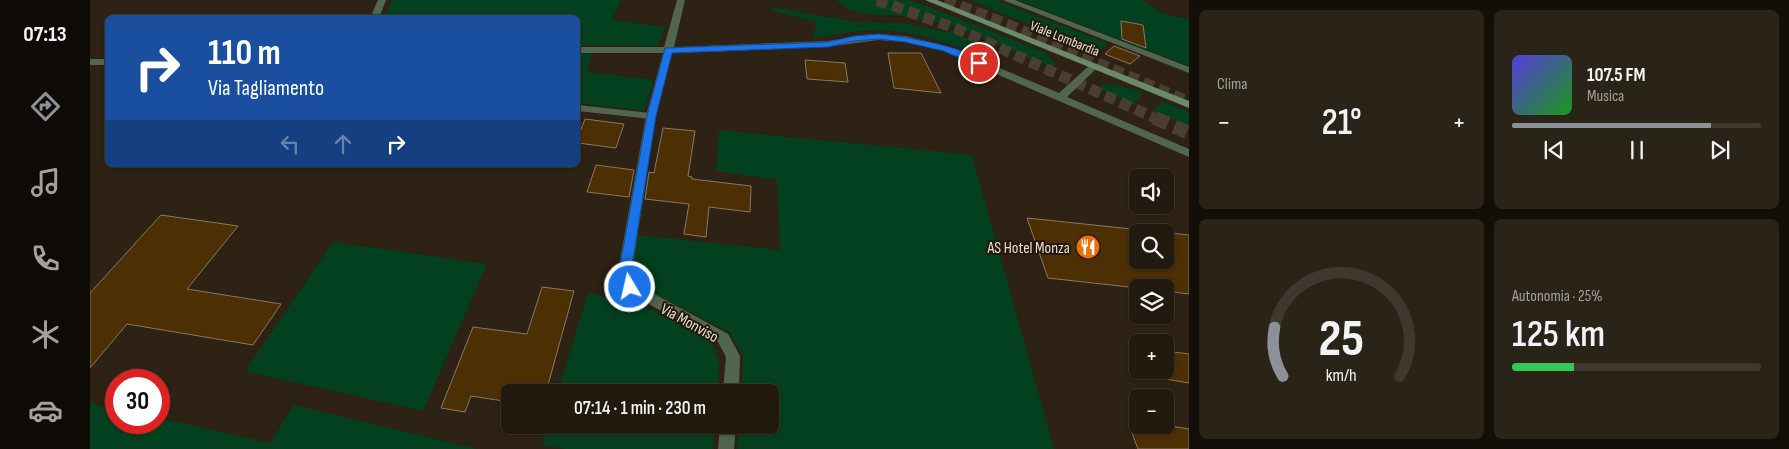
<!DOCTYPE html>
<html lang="it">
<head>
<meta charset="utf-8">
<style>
	:root { --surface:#221a0e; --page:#2a2317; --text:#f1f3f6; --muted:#a2a19e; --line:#3f382e; --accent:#8c9099 }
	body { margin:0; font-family:"Sofia Sans Condensed",sans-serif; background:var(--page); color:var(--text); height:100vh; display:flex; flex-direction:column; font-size:19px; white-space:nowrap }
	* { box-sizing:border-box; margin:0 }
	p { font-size:16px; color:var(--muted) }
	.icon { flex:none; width:28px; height:28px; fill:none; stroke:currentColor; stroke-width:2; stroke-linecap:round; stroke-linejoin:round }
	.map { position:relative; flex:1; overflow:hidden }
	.sheet { display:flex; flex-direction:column; gap:10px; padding:10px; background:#130e08; width:600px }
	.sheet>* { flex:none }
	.banner { position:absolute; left:15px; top:15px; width:475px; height:152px; border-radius:8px; box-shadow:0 1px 4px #0004,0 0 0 1px var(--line); background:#1a4fa0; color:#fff; overflow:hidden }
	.fabs { position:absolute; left:1039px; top:169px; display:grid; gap:10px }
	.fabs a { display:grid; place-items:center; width:45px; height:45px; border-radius:8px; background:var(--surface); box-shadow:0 1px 4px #0004,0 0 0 1px var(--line); font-size:25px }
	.speed { position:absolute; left:15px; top:369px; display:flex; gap:10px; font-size:25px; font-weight:700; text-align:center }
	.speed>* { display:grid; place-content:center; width:65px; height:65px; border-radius:50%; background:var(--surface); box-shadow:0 1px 4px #0004,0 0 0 1px var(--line); line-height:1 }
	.speed .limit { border:8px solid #d22; background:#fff; color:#111 }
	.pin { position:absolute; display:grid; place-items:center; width:42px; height:42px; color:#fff; margin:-21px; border:2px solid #fff; border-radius:50%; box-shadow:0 1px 5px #0007 }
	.me { position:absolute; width:55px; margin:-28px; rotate:351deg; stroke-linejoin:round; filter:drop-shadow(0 0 4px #0008) }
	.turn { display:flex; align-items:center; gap:18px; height:105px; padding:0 20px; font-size:22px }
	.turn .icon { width:65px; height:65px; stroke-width:2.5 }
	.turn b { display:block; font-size:35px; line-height:42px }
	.lanes { display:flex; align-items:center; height:48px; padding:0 20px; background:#0003; justify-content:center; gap:25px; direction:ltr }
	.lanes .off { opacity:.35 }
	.big { font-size:38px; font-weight:600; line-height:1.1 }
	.sheet .card { flex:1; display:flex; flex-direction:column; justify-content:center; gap:8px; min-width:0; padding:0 18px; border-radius:8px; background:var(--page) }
	.sheet .dial { align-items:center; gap:0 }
	.dial svg { height:130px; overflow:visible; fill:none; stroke:var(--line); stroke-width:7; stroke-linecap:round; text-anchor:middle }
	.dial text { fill:var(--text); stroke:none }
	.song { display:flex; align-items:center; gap:15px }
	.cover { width:60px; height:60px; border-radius:8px; background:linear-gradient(135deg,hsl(250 70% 55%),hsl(120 70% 35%)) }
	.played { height:5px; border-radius:2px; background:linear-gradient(90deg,var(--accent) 80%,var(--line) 80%) }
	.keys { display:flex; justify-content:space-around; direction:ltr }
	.heat { display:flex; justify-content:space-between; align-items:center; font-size:28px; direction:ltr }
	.charge { height:8px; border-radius:4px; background:linear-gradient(90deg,#34c759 25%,var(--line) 0) }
	.sheet .tiles { flex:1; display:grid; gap:10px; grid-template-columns:repeat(2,1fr) }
	.trip { position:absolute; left:411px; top:384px; width:278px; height:50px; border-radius:8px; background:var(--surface); box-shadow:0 1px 4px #0004,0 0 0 1px var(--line); font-weight:600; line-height:50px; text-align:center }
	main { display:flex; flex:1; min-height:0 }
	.tabs { display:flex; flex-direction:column; width:90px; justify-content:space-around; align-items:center; background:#0e0a06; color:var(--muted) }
	.tabs .icon { width:35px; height:35px }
	.tabs .current { color:var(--accent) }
	.tabs b { font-size:22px; color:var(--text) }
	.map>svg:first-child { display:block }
</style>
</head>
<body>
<main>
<nav class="tabs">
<b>07:13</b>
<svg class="icon current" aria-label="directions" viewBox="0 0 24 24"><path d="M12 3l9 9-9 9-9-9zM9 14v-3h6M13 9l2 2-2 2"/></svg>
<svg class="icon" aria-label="music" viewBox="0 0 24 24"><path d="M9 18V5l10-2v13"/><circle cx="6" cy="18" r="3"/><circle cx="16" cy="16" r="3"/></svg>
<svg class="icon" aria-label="phone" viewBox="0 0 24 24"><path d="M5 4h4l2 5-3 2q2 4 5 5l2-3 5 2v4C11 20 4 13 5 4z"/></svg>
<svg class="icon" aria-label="climate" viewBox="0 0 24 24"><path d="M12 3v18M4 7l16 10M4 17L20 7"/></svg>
<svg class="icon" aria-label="car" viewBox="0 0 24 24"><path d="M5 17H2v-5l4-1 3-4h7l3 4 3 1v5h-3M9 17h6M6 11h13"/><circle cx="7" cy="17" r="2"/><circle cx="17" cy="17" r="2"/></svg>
</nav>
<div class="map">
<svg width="1099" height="449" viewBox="0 0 1099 449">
	<rect width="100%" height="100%" fill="#2d2213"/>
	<path fill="#02401f" d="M302 0H531L522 20 575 27 568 45 564 46 488 45V18L295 17Z
		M746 0H819L829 3 954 52 966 64 960 67C915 47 872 26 823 17 797 13 765 20 746 0Z
		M880 0H905L1018 43 1008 53Z
		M927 0H1053L1074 14 1099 19V66Z
		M682 7 766 22 813 23 867 34 895 45 882 52C856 42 831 34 804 31 777 28 749 34 723 38L726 22 683 11Z
		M488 53 502 54 496 72 564 80 554 111 488 103Z
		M1019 84 1030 85 1053 93 1044 105 1009 89 1013 85Z
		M1073 101 1099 112V125L1063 111Z
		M629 130 882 155 964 449H647L649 425H680V392H651L653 356 639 332 559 291C535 274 544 260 548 235L690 250 687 180 626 171Z
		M243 242 397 264 333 411 155 371Z
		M498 293 549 304 610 334 622 344 629 359 627 392H468Z
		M0 403 26 409V422H69V418L180 443 204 405 387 449H0Z
		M458 425H624L623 449H475L452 445Z"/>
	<path fill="#4c2f02" stroke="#877867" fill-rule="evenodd" d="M1031 21 1053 25 1056 48 1032 39Z
		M1024 46 1050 56 1040 64 1015 54Z
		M798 53H831L851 93 804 88Z
		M715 60 755 63 758 82 717 79Z
		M495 119 534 124 526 148 488 143V137Z
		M573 128 605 131 598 176 602 177V179L661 186 660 212 619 207 616 237 594 234 599 204 555 199 559 172 564 173Z
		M506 165 544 170 539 197 497 192Z
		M71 215 148 226 97 289 191 304 163 345 37 324 0 368V293Z
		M937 218 1099 235V294L1075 291V288H1048L958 278ZM1048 232H1075V260H1048Z
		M452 287 484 291 456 392H420V402L381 396 375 412 351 408 383 327 437 334Z
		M1075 351 1099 354V383L1075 379Z
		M1039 425H1075L1099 429V449H1048Z"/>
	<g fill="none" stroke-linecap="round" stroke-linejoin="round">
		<path stroke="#493e30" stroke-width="11" stroke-dasharray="11 5.5" stroke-linecap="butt" d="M787 0 870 30 1067 119
			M855 0 917 24 1099 102"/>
		<path stroke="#493e30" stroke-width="14" stroke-dasharray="14 7" stroke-linecap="butt" d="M1065 118 1099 133"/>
		<path fill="#526551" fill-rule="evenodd" d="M488 105 561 113 566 116 561 119 488 111Z"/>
		<path fill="#526551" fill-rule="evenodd" d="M288 0H296L289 18H280Z
			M587 0H595L584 47 737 41 788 34 815 36 859 47 969 93 1001 64H1007V68L977 97 1099 149V157L853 51 815 42 788 40 737 47 582 53 566 116 542 271 546 284 638 334 650 356 649 392H633L636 357 628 342 535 291 528 271 556 116 573 53H488V47H574Z
			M913 0H925L1099 67V73Z
			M0 59H18V65H0Z
			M630 425H646L644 449H628Z"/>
		<path fill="#6b8a69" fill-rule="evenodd" d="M835 0H847L1099 101V108Z"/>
	</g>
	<path fill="#1a73e8" stroke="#114b97" d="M788 34C815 37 873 45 893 63L889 66 854 51 815 42 788 39 764 41 738 47 582 53 566 116 541 271 546 287 544 291H535L529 271 557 116 575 48 738 42 764 36Z"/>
	<defs>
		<symbol id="restaurant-disc" viewBox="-11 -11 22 22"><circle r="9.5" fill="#e8710a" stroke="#231809"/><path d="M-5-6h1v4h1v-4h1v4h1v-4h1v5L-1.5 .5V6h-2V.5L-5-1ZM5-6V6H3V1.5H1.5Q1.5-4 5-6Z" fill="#fff"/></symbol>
	</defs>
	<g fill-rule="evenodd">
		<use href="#restaurant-disc" x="984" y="233" width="28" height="28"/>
	</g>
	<g text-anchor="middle" stroke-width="4" stroke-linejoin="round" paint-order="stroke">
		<g font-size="14" fill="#e7dfd6" stroke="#231809">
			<text transform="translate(975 38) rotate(22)" y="5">Viale Lombardia</text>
		</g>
		<g font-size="16" fill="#e7dfd6" stroke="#231809" text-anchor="end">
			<text x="980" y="253">AS Hotel Monza</text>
		</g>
		<g font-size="16" fill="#e7dfd6" stroke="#231809">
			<text transform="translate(600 322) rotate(29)" y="6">Via Monviso</text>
		</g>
	</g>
</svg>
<div class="fabs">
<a><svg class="icon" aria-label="sound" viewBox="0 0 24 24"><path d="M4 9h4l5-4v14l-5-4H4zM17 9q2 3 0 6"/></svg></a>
<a><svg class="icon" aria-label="search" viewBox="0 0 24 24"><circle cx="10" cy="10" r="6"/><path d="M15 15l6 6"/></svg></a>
<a><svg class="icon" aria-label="layers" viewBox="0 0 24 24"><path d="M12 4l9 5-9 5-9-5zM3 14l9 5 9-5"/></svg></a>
<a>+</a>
<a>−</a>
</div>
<div class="speed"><div class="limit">30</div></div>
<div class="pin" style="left:889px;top:63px;background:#d93025"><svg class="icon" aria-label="arrive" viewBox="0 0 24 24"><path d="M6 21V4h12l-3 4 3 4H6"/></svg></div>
<svg class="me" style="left:540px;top:287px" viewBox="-20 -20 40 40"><circle r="17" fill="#1a73e8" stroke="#fff" stroke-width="3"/><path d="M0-11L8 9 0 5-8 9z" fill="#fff"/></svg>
<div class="trip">07:14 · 1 min · 230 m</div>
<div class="banner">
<div class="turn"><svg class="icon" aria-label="right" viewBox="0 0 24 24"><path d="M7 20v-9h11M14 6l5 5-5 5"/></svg><div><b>110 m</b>Via Tagliamento</div></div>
<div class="lanes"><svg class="icon off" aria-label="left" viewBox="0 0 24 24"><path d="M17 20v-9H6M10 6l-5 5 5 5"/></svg><svg class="icon off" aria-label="ahead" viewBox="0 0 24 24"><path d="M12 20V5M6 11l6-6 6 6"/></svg><svg class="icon" aria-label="right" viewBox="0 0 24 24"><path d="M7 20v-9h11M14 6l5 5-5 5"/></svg></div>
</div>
</div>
<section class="sheet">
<div class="tiles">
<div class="card"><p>Clima</p>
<div class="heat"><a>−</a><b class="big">21°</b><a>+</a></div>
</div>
<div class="card">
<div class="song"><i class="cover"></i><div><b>107.5 FM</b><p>Musica</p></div></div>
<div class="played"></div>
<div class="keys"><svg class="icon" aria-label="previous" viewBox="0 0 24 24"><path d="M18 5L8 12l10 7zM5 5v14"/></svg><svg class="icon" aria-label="pause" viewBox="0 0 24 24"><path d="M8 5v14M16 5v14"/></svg><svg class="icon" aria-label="next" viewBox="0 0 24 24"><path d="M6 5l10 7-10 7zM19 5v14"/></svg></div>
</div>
<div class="card dial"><svg viewBox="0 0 100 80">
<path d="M14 69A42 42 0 1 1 86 69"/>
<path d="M14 69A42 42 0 0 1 9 39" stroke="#8c9099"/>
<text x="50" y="56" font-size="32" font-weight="700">25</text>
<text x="50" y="72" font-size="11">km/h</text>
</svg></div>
<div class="card"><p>Autonomia · 25%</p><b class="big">125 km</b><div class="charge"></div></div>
</div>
</section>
</main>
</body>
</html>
